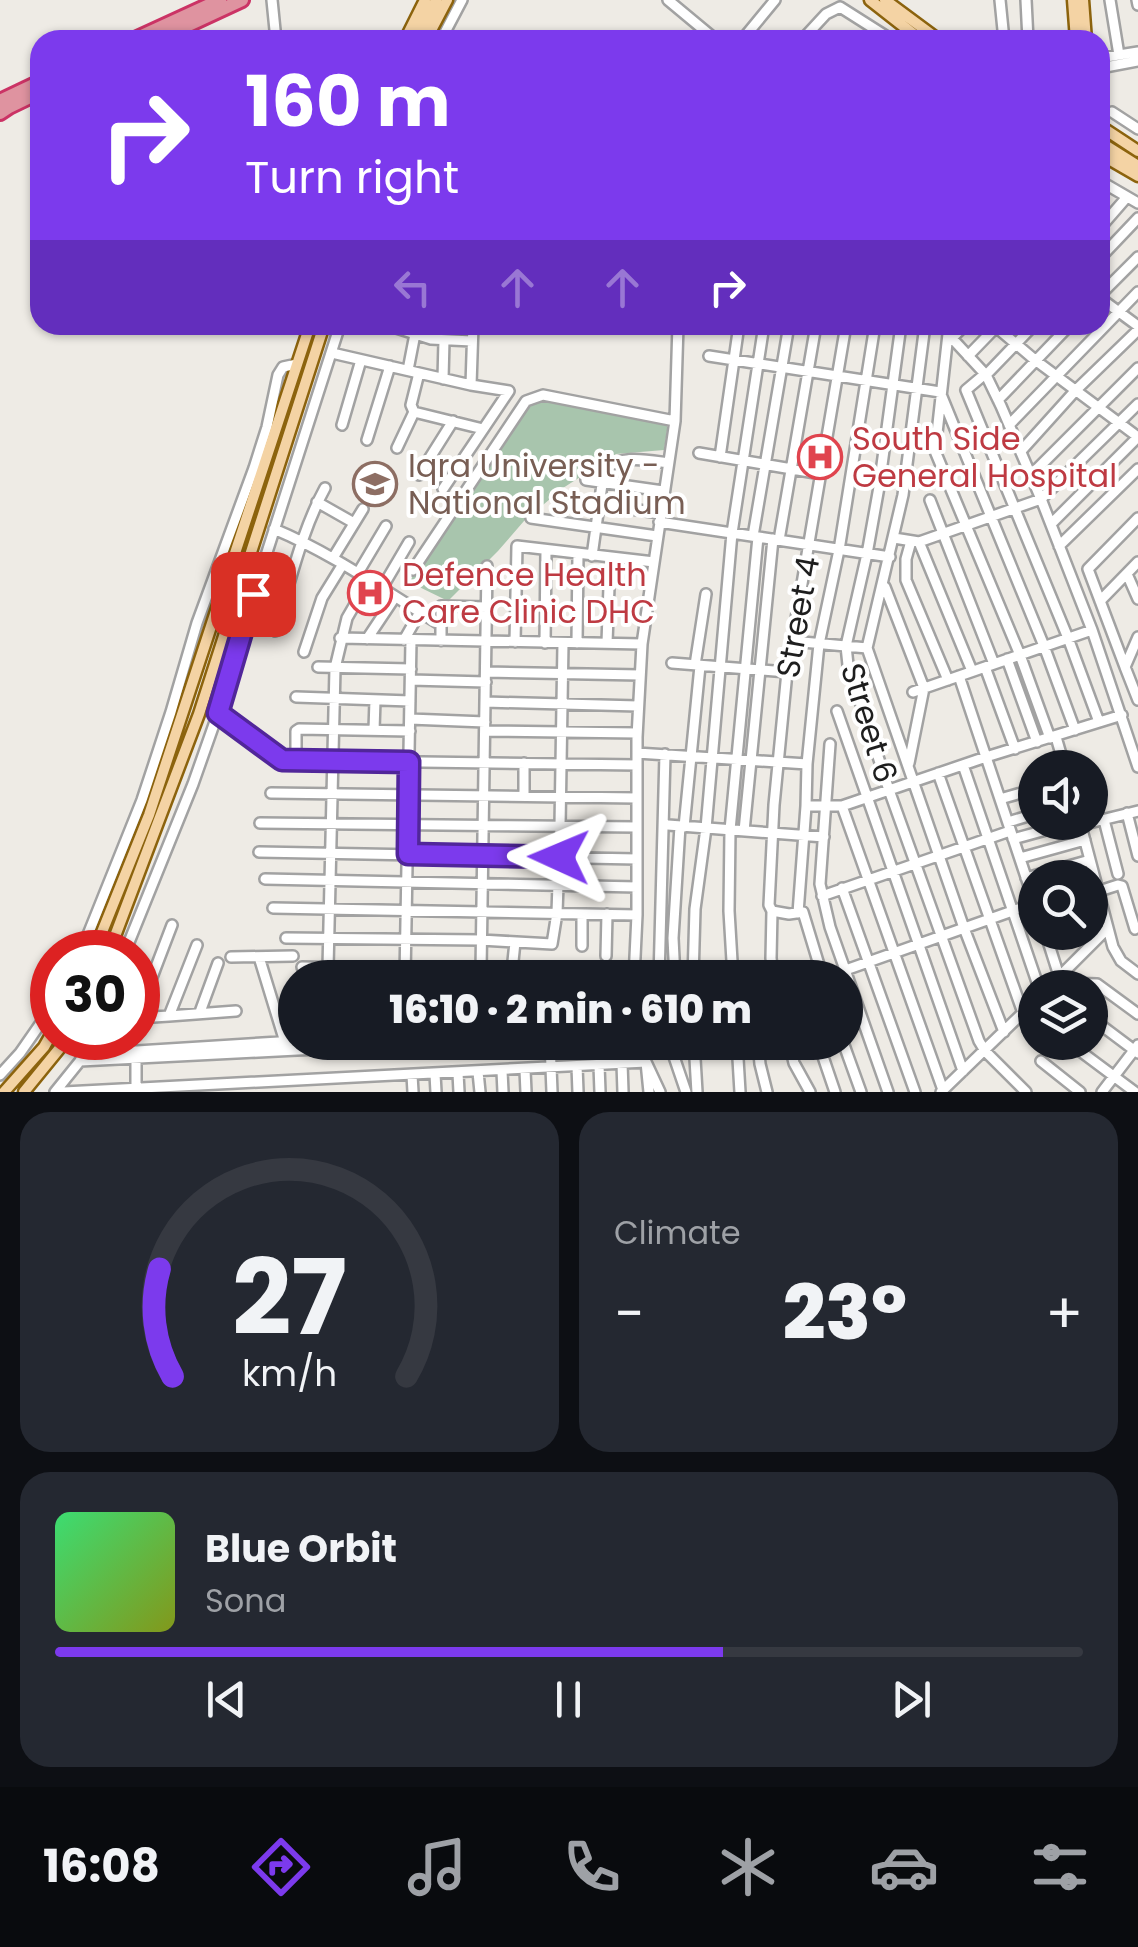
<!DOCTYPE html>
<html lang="en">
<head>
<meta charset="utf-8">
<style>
	:root { --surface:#171b24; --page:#242831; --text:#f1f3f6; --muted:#9ea1a6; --line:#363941; --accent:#7c3aed }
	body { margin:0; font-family:Poppins,sans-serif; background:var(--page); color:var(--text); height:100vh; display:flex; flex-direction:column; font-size:38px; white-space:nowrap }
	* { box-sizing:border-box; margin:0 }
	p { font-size:32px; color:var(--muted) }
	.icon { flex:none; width:55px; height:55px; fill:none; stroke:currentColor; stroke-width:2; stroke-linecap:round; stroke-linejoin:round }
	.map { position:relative; height:1092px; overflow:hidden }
	.sheet { display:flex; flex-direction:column; gap:20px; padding:20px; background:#0d0f14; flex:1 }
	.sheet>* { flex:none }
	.banner { position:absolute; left:30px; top:30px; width:1080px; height:305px; border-radius:30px; box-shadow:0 2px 8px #0004; background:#7c3aed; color:#fff; overflow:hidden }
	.tools { position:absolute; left:1018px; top:750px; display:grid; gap:20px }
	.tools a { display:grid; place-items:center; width:90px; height:90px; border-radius:50%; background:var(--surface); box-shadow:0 2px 8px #0004; font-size:50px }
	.speed { position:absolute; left:30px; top:930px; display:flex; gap:20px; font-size:50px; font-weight:700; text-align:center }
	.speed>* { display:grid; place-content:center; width:130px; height:130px; border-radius:50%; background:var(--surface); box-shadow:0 2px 8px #0004; line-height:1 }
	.speed .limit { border:15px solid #d22; background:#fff; color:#111 }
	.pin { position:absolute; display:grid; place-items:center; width:85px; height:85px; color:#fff; margin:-42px; border-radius:20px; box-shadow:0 5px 15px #0006 }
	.me { position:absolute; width:110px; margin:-55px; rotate:271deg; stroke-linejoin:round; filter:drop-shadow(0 0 8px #0008) }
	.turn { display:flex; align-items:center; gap:35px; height:210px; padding:0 50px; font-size:45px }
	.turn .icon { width:130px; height:130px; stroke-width:2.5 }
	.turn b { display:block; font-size:70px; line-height:85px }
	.lanes { display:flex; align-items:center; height:95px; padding:0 50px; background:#0003; justify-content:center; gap:50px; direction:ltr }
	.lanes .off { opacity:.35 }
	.big { font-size:75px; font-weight:800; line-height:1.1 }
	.sheet .tile { flex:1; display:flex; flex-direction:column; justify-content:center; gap:15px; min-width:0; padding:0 35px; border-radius:30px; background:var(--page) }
	.sheet .dial { align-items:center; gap:0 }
	.dial svg { height:260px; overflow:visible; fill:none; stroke:var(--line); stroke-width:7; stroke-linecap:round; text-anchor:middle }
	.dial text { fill:var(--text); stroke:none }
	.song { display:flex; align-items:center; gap:30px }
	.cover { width:120px; height:120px; border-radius:15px; background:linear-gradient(135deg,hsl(140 70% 55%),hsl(70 70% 35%)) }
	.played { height:10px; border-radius:5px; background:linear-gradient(90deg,var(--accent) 65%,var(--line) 65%) }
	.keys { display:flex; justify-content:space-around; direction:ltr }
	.heat { display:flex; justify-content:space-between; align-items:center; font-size:55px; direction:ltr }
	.sheet .tiles { flex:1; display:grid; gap:20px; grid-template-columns:1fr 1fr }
	.tile:last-child { grid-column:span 2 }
	.trip { position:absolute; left:278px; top:960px; width:585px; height:100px; border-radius:50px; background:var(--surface); box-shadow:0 2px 8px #0004; font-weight:800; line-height:100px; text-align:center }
	.dock { display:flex; height:160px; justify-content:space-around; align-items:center; background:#090b0e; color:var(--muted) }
	.dock .icon { width:70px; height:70px }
	.dock .active { color:var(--accent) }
	.dock b { font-size:45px; color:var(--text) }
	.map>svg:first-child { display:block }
</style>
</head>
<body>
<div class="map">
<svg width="1138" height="1092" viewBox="0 0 1138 1092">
	<rect width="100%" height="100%" fill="#eeebe5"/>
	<path fill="#a8c5ad" d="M534 399 668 424 664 450 616 454 563 488 524 521 498 551 448 601 409 582 528 402Z"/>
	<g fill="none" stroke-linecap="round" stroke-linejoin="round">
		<defs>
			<path id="minor" d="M272 0 276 40
				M668 0 716 40
				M1000 0 1004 40
				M1026 0 1028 40
				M1110 0 1119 55
				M1137 0 1138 5
				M441 40 462 0
				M742 40 775 0
				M802 40 826 14 840 7 892 40
				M1100 58 1138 52
				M1100 68 1138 61
				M1112 112 1138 129
				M1100 181 1138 203
				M1100 228 1127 197
				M1100 258 1138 218
				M1100 295 1138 257
				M1100 298 1138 326
				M387 325 431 339 472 341
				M901 325 879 487 867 554 846 646 848 665 889 790 979 1041 985 1051 1026 1092
				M925 325 903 495 867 648 964 928 1004 1032
				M949 325 935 451 1020 655 1050 738
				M996 327 1035 360 1138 437
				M948 334 986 375 1001 406 1041 499 1092 630 1138 767
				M951 339 965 325
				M332 353 471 385
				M709 356 940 392 1044 646 1075 730
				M968 356 998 325
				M408 370 415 334
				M985 374 966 390 1068 638 1099 722
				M986 375 1034 325
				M443 379 444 340
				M998 400 1070 325
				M414 412 483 429
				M342 425 361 360
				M1009 425 1138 292
				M367 440 390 366
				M397 448 414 412 411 405 419 373
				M1021 451 1076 390 1138 330
				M699 453 821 474
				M720 457 739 325
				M419 475 453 421
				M1031 475 1138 368
				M586 480 663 491
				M443 489 509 391 471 385 473 325
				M558 499 660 513
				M930 500 994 664
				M317 502 354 523
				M531 518 657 536
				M659 522 890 557
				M1051 524 1138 437
				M274 529C334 554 386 592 441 625
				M753 536 789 325
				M894 538 919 542 1041 499 1138 404
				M779 540 816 325
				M911 541 906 559V580L948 680
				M919 542 972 671
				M1059 546 1138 469
				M592 556 604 470C621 454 647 460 668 463
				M333 558 363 509
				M413 570 526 401 543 395 675 421
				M358 573 386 526
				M1127 574 1138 599
				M885 587 924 688 909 763
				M382 588 409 542
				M1100 601 1138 562
				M275 631C290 584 301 532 325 488
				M1138 637 1125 667 1138 700
				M340 638 642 644
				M367 639 395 597
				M404 640 420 612
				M441 641V606L487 607
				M792 641 867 648
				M515 642 517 546 654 562
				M545 643 546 550
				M577 643 578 554
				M607 643 610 558
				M304 652 322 598 343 564
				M1007 659 1037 742
				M672 663 787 672
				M695 665 706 594
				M318 667 411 669
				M985 667 1015 749
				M1125 667 1088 569 1138 518
				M486 672 640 675
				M959 676 1035 904
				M411 680 486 682
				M913 692 1092 630
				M296 697 410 701
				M485 702 638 706
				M837 711 963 1071
				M218 713 282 760 637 765
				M410 719 485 722
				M374 730 375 700
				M485 731 637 733
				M1056 737 1065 768
				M830 744 820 884 830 927 888 1092
				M637 753 807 764
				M296 760V731L299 729 410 731
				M963 765 1039 988
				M938 773 1023 1013
				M271 793 637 798
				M524 796V763
				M1000 799 1035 789
				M806 806H842L986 757 1122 715
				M842 806 943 1090
				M1127 813 1138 856
				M1104 820 1118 874
				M1008 822 1035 814
				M1080 822 1113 947 1121 961 1138 974
				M260 823 637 827
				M668 825 824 837
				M1081 825 1138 811
				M684 827 700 666
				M744 831 773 539
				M1013 839 1075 822
				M259 852 637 859
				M1020 858 1085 840
				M1026 878 1090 860
				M265 879 637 887
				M842 888 915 1092
				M1090 894 1118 885 1122 886 1135 929
				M822 896 1010 831
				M273 908 637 915
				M772 911 789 914 803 912 823 978
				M798 913 806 806 807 764 819 644 839 550 875 325
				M1045 932 1059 976
				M286 938 481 940 552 944 557 913 560 826 563 643
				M582 946V914
				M81 952 142 800 171 712 197 623 254 468 267 427 278 375 283 367 297 364
				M125 952 193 784 218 713 243 627 340 325
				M606 956 607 914
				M231 957 293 956
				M259 957 285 1042
				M302 967 512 971 542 978
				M328 968 335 668 347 618 369 580
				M481 971 487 566
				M512 971 515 942
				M405 978 411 640
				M634 978 637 915V737L642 644 675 421 678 325
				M659 978 665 754
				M675 978 673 938 680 826
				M693 978 695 909 706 828 732 533 764 325
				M733 978 729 911 730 830 758 537
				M773 978 771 958 772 911 769 905 774 805 787 672 846 325
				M823 978 1035 903
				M1056 979 1066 983 1097 984 1138 1014
				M1048 988 1108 928
				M200 1012 218 963
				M138 1014 172 925
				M169 1016 236 1011
				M1090 1017 1138 1053
				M138 1018 169 1016 197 945
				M550 1042 552 1092
				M639 1042 646 1062 649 1092
				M669 1042 686 1092
				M694 1042 697 1092
				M737 1042 740 1092
				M758 1042 760 1064 767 1092
				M789 1042 794 1063 810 1092
				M818 1042 835 1092
				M843 1042 861 1092
				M1068 1042 1135 1092
				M85 1051H137L295 1041
				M136 1055V1092
				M80 1061 297 1050 494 1042
				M1041 1061 1080 1092
				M622 1063 623 1092
				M599 1065 600 1092
				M577 1066 578 1092
				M525 1070 526 1092
				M502 1071 503 1092
				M478 1072 480 1092
				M458 1073 459 1092
				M435 1074 436 1092
				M0 1075 20 1053 52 1007
				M412 1075 413 1092
				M55 1092 80 1061 91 1038
				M64 1092 646 1062 660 1092
				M941 1092 1035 1001
				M1102 1092 1138 1045"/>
			<path id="major" d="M870 0 921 40
				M885 0 939 40
				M1073 0 1076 40
				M1083 0 1086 40
				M405 40 425 0
				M415 40 436 0
				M426 40 447 0
				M1100 126 1138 151
				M1100 142 1138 166
				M1100 154 1138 176
				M94 952 149 815 310 325
				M109 952 199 714 324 325
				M4 1092 44 1047 52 1033
				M24 1092 68 1038"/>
			<path id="highway" d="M133 40 220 0
				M156 40 242 0
				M0 101 40 82
				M0 113 9 107 40 92"/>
		</defs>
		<use href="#minor" stroke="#a2a2a2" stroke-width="14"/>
		<use href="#major" stroke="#8c630d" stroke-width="15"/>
		<use href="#highway" stroke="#cb3365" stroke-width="18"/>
		<use href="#minor" stroke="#fff" stroke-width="9"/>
		<use href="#major" stroke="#f4d3a4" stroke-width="10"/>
		<use href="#highway" stroke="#df93a0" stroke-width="12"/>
	</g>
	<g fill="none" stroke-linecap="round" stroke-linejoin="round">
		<defs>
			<path id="route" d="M253 594 218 713 282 760 409 762 408 854 559 857"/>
		</defs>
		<use href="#route" stroke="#51269a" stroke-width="25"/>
		<use href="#route" stroke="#7c3aed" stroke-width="18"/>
	</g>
	<defs>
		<symbol id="hospital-ring" viewBox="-11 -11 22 22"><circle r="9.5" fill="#fff" stroke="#e0444e" stroke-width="1.5"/><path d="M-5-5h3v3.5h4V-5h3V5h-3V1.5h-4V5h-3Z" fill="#e0444e"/></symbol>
		<symbol id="university-ring" viewBox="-11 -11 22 22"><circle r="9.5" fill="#fff" stroke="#8d6e63" stroke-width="1.5"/><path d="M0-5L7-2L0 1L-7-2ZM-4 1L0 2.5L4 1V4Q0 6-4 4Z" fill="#8d6e63"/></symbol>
	</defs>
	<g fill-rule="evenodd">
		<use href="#hospital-ring" x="795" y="432" width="50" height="50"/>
		<use href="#university-ring" x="350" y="459" width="50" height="50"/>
		<use href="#hospital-ring" x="345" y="568" width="50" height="50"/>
	</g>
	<g text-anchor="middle" stroke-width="8" stroke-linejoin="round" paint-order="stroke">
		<g font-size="32" fill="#be3a42" stroke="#fff" text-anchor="start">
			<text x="852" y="450">South Side<tspan x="852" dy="37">General Hospital</tspan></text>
			<text x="402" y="586">Defence Health<tspan x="402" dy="37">Care Clinic DHC</tspan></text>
		</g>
		<g font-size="32" fill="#785e54" stroke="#fff" text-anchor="start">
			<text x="408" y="477">Iqra University -<tspan x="408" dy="37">National Stadium</tspan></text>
		</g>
		<g font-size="32" fill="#1e1e1e" stroke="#fff">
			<text transform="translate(798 617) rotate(-80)" y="11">Street 4</text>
			<text transform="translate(869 723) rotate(73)" y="11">Street 6</text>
		</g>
	</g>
</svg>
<div class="tools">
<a><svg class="icon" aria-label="sound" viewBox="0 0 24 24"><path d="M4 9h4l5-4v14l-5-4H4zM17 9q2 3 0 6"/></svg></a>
<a><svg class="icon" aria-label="search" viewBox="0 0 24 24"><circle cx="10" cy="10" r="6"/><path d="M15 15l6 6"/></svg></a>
<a><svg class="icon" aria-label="layers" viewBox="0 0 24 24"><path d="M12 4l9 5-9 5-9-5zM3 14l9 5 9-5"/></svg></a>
</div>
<div class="speed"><div class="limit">30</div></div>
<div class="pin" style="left:253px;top:594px;background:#d93025"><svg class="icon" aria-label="arrive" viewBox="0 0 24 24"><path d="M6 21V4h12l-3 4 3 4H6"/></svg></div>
<svg class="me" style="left:559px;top:857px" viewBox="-20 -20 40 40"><path d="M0-17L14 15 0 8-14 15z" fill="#7c3aed" stroke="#fff" stroke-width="4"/></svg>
<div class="trip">16:10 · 2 min · 610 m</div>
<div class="banner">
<div class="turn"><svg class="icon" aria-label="right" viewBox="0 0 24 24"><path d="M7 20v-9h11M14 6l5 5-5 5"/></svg><div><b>160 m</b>Turn right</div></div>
<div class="lanes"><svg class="icon off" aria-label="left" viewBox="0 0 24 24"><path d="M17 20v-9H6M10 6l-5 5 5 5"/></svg><svg class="icon off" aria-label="ahead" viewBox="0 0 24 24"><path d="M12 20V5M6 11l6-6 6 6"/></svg><svg class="icon off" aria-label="ahead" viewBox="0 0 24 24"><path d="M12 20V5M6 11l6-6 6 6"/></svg><svg class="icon" aria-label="right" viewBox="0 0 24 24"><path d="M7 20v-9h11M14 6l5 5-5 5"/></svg></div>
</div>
</div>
<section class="sheet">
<div class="tiles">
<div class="tile dial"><svg viewBox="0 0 100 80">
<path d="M14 69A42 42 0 1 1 86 69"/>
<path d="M14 69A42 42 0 0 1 10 36" stroke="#7c3aed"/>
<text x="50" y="56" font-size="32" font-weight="700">27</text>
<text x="50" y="72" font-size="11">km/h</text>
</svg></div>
<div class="tile"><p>Climate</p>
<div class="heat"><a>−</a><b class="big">23°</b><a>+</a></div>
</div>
<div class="tile">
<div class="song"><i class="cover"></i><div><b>Blue Orbit</b><p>Sona</p></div></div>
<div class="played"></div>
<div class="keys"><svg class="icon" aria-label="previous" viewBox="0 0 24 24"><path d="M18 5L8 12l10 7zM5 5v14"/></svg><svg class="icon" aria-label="pause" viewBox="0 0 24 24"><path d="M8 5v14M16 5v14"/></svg><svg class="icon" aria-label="next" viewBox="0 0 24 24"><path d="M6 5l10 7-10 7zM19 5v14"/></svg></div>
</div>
</div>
</section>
<nav class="dock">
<b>16:08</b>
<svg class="icon active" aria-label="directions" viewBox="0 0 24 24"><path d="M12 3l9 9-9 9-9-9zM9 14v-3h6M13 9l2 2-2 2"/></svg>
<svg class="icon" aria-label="music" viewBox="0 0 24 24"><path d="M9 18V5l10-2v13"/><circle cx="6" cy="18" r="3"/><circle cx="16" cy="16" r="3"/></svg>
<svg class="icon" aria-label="phone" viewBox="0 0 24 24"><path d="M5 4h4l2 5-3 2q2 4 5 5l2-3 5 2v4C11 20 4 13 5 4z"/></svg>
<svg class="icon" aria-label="climate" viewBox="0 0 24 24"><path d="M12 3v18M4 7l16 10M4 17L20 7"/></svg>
<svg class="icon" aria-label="car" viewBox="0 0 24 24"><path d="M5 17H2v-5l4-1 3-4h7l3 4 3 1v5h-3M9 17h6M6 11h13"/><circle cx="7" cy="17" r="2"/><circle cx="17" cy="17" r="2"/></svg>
<svg class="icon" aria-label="filters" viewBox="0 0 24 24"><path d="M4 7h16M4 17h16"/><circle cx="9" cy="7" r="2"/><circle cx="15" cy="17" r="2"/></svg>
</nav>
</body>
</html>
